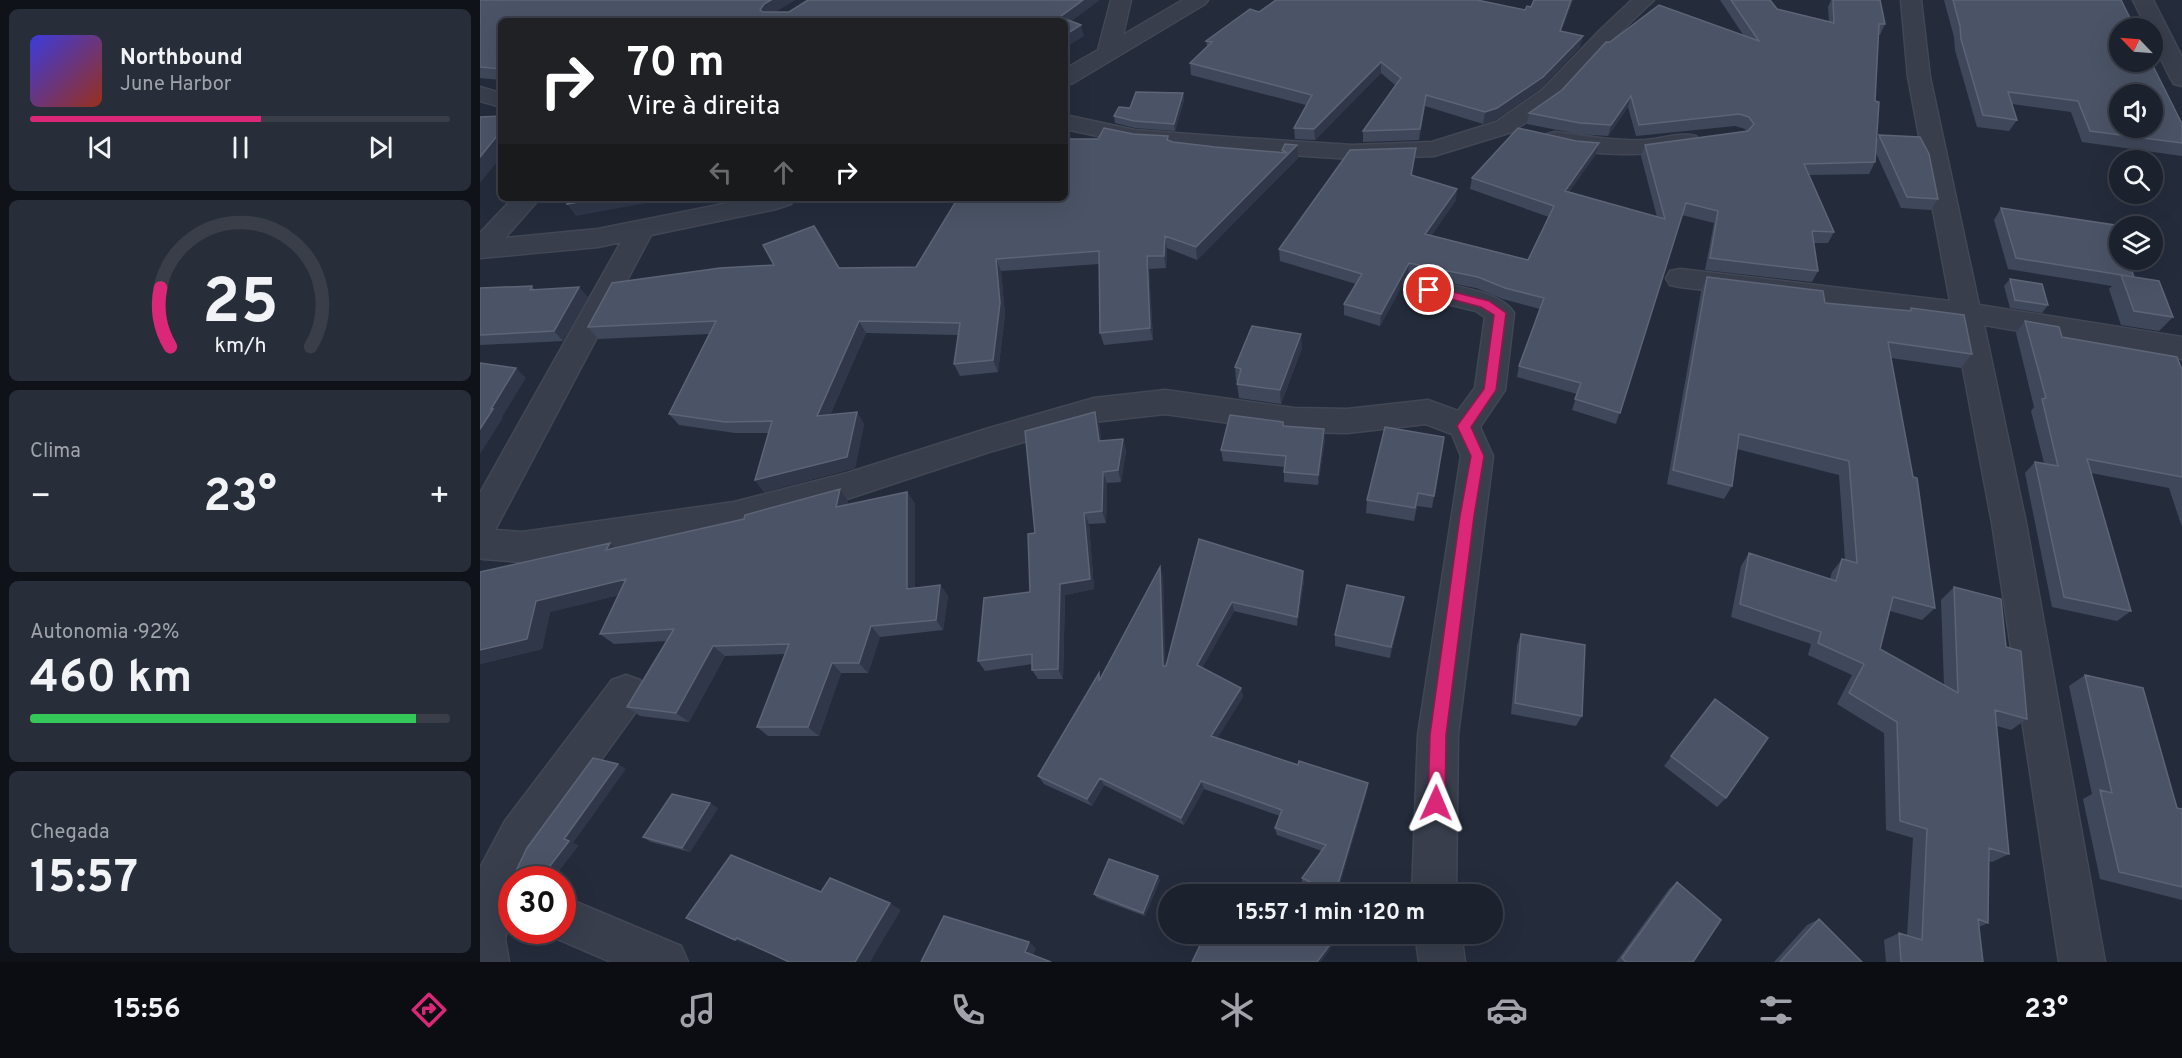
<!DOCTYPE html>
<html lang="pt">
<head>
<meta charset="utf-8">
<style>
	:root { --surface:#1b212d; --page:#282e39; --text:#f1f3f6; --muted:#a0a3aa; --line:#393e49; --accent:#db2777 }
	body { margin:0; font-family:Overpass,sans-serif; background:var(--page); color:var(--text); height:100vh; display:flex; flex-direction:column; font-size:22px; white-space:nowrap }
	* { box-sizing:border-box; margin:0 }
	p { font-size:20px; color:var(--muted) }
	.icon { flex:none; width:33px; height:33px; fill:none; stroke:currentColor; stroke-width:2; stroke-linecap:round; stroke-linejoin:round }
	.map { position:relative; flex:1; overflow:hidden }
	.side { display:flex; flex-direction:column; gap:9px; padding:9px; background:#0f1219; width:480px }
	.side>* { flex:none }
	.hud { position:absolute; left:18px; top:18px; width:570px; height:183px; border-radius:9px; box-shadow:0 6px 24px #0002,0 0 0 2px var(--line); background:#202124; color:#fff; overflow:hidden }
	.needle { width:39px; rotate:295deg }
	.buttons { position:absolute; left:1629px; top:18px; display:grid; gap:12px }
	.buttons a { display:grid; place-items:center; width:54px; height:54px; border-radius:50%; background:var(--surface); box-shadow:0 6px 24px #0002,0 0 0 2px var(--line); font-size:30px }
	.speed { position:absolute; left:18px; top:866px; display:flex; gap:12px; font-size:30px; font-weight:700; text-align:center }
	.speed>* { display:grid; place-content:center; width:78px; height:78px; border-radius:50%; background:var(--surface); box-shadow:0 6px 24px #0002,0 0 0 2px var(--line); line-height:1 }
	.speed .limit { border:9px solid #d22; background:#fff; color:#111 }
	.pin { position:absolute; display:grid; place-items:center; width:51px; height:51px; color:#fff; margin:-26px; border:3px solid #fff; border-radius:50%; box-shadow:0 2px 6px #0007 }
	.me { position:absolute; width:66px; margin:-33px; rotate:1deg; stroke-linejoin:round; filter:drop-shadow(0 0 4px #0008) }
	.turn { display:flex; align-items:center; gap:21px; height:126px; padding:0 30px; font-size:27px }
	.turn .icon { width:78px; height:78px; stroke-width:2.5 }
	.turn b { display:block; font-size:42px; line-height:51px }
	.lanes { display:flex; align-items:center; height:57px; padding:0 30px; background:#0003; justify-content:center; gap:30px; direction:ltr }
	.lanes .off { opacity:.35 }
	.big { font-size:45px; font-weight:700; line-height:1.1 }
	.side .tile { flex:1; display:flex; flex-direction:column; justify-content:center; gap:9px; min-width:0; padding:0 21px; border-radius:9px; background:var(--page) }
	.side .dial { align-items:center; gap:0 }
	.dial svg { height:156px; overflow:visible; fill:none; stroke:var(--line); stroke-width:7; stroke-linecap:round; text-anchor:middle }
	.dial text { fill:var(--text); stroke:none }
	.song { display:flex; align-items:center; gap:18px }
	.cover { width:72px; height:72px; border-radius:9px; background:linear-gradient(135deg,hsl(240 70% 55%),hsl(10 70% 35%)) }
	.played { height:6px; border-radius:3px; background:linear-gradient(90deg,var(--accent) 55%,var(--line) 55%) }
	.keys { display:flex; justify-content:space-around; direction:ltr }
	.heat { display:flex; justify-content:space-between; align-items:center; font-size:33px; direction:ltr }
	.charge { height:9px; border-radius:4px; background:linear-gradient(90deg,#34c759 92%,var(--line) 0) }
	.trip { position:absolute; left:678px; top:884px; width:345px; height:60px; border-radius:30px; background:var(--surface); box-shadow:0 6px 24px #0002,0 0 0 2px var(--line); font-weight:700; line-height:60px; text-align:center }
	.tabs { display:flex; height:96px; justify-content:space-around; align-items:center; background:#0b0d12; color:var(--muted) }
	.tabs .icon { width:42px; height:42px }
	.tabs .active { color:var(--accent) }
	.tabs b { font-size:27px; color:var(--text) }
	main { display:flex; flex:1; min-height:0 }
	.map>svg:first-child { display:block }
</style>
</head>
<body>
<main>
<section class="side">
<div class="tile">
<div class="song"><i class="cover"></i><div><b>Northbound</b><p>June Harbor</p></div></div>
<div class="played"></div>
<div class="keys"><svg class="icon" aria-label="previous" viewBox="0 0 24 24"><path d="M18 5L8 12l10 7zM5 5v14"/></svg><svg class="icon" aria-label="pause" viewBox="0 0 24 24"><path d="M8 5v14M16 5v14"/></svg><svg class="icon" aria-label="next" viewBox="0 0 24 24"><path d="M6 5l10 7-10 7zM19 5v14"/></svg></div>
</div>
<div class="tile dial"><svg viewBox="0 0 100 80">
<path d="M14 69A42 42 0 1 1 86 69"/>
<path d="M14 69A42 42 0 0 1 9 39" stroke="#db2777"/>
<text x="50" y="56" font-size="32" font-weight="700">25</text>
<text x="50" y="72" font-size="11">km/h</text>
</svg></div>
<div class="tile"><p>Clima</p>
<div class="heat"><a>−</a><b class="big">23°</b><a>+</a></div>
</div>
<div class="tile"><p>Autonomia · 92%</p><b class="big">460 km</b><div class="charge"></div></div>
<div class="tile"><p>Chegada</p><b class="big">15:57</b></div>
</section>
<div class="map">
<svg width="1702" height="962" viewBox="0 0 1702 962">
	<rect width="100%" height="100%" fill="#242c3c"/>
	<g fill="none" stroke-linecap="round" stroke-linejoin="round">
		<defs>
			<path id="minor" d="M631 0H651L643 35 703 0H728L725 4 593 83 585 85V69L618 50Z
				M1152 0H1174L1134 38 1078 100 1032 132 954 156 872 159 763 152 655 144 585 129V115L655 130 763 138 872 145 952 142 1016 122 1062 90 1120 30Z
				M1421 0H1441L1450 77 1499 305 1702 337V359L1504 325 1546 523 1625 962H1579L1512 523 1474 321 1200 287 1190 285 1186 278 1190 271 1200 269 1470 301 1428 77Z
				M1653 0H1673L1702 57V86L1694 84 1691 79 1672 41V28H1667Z
				M0 87 21 93V107L0 101Z
				M1075 132C1104 136 1135 141 1165 140 1182 139 1199 132 1216 136L1220 141 1216 146C1169 158 1114 156 1067 144L1063 139 1067 134Z
				M33 198H60L25 238 118 229 273 198H315L311 204 296 209 171 235 15 530 42 532 254 502 367 473 506 429 614 398 685 390 814 408 867 409 948 400 978 411 995 388 1005 317 996 311 939 297 935 290 939 283 949 281C973 286 1021 291 1034 313L1025 390 1000 427 1013 456 978 735 976 894H932L938 735 981 456 972 434 946 424 867 433 814 432 685 414 614 422 509 452 367 499 254 530 42 562 3 559 0 558V493L141 242 118 247 0 258V233Z
				M146 675 160 680 165 693 160 706 55 851 41 879H32V905L25 939 29 962H0V868L25 821 132 680Z
				M82 896 201 946 208 962H131L66 934 65 930H82Z
				M935 933H981L985 962H939Z"/>
		</defs>
		<use href="#minor" stroke="#414755" stroke-width="3"/>
		<use href="#minor" fill="#383e4c" fill-rule="evenodd"/>
	</g>
	<path fill="#3f485a" d="M0 0H315L295 12 592 21 604 36 585 21H21V80L0 78Z
		M1054 0H1093L1081 31 1100 47 1061 88 1015 120 1003 124 945 106 939 140 883 142V131L915 85 901 73 835 140 815 139 814 128 826 105 711 75 710 63 727 47 726 41 779 12 1045 10 1051 7Z
		M1240 0H1290L1297 9 1349 21 1348 7 1351 0H1400L1405 24 1400 35H1399L1395 101 1397 139 1399 135 1458 199 1451 210 1421 208 1396 153 1395 162 1389 174 1329 175 1354 232 1348 243H1334L1338 271 1332 282 1225 270 1234 223 1202 215 1136 424 1092 410 1097 394 1037 377 1039 366 1060 309 1023 299 996 288 928 275 900 326 864 315V304L876 284 800 261 799 249 936 148 932 175 976 200 951 236 1048 260 1069 217 990 189 992 178 1116 154 1089 192 1177 217 1161 156 1165 145 1266 131 1265 129 1255 126 1156 136 1148 107 1128 136 1098 134 1047 124 1049 113 1082 90 1130 42 1264 36Z
		M1464 0H1641L1702 124V156L1602 142 1591 112 1532 104 1537 120 1529 131 1497 127 1475 50 1474 37Z
		M703 93 704 100 695 131 655 128 635 123 634 116 650 108Z
		M653 134 688 136 689 140 693 142 735 147 802 153V150L818 158 717 260 687 248 686 268 669 269 673 340 624 345 620 333 619 264 521 271 525 315 518 372 480 376 474 364 478 335 386 333 350 415 377 412 384 424 375 468 284 492 275 480 289 433H255L199 425 189 414 229 334 118 339 108 327 359 268 436 267 585 198 618 139Z
		M1521 208 1653 277 1693 317 1679 331 1641 325 1629 289 1632 286 1528 269 1514 220Z
		M1227 277 1345 303 1429 310 1431 308 1492 354 1481 368 1411 358 1455 608 1442 620 1410 611 1400 649 1464 685 1461 600 1474 587 1526 647 1547 719 1531 730 1517 726 1529 854 1512 862 1509 861 1508 923 1499 927 1503 962H1406L1404 940 1419 933 1427 936 1433 838 1406 830 1404 733 1357 704 1372 675 1328 655 1331 644 1251 617 1261 566 1269 553 1350 579 1352 572 1362 559 1365 560 1359 475 1257 449 1252 486 1244 499 1187 484 1221 292Z
		M1530 279 1568 305 1562 313 1530 308 1524 286Z
		M52 286 55 290 108 297 83 341 0 345V288Z
		M1545 321 1582 337 1702 370V527L1689 488 1611 473 1651 611 1637 621 1572 607 1545 473 1555 462 1564 463 1551 411 1554 407 1536 333Z
		M822 348 801 404 759 398 757 384 758 381H756L755 367Z
		M615 412 619 424 621 441 643 439 646 451 641 482 627 483 626 523 609 524 614 589 585 595 583 679H558L552 670V664L505 671 498 661 550 592 555 533Z
		M803 422 804 426 845 440 838 485 804 482V472L805 467 743 461 741 450Z
		M964 437 952 508 937 506 934 521 886 513 887 500Z
		M427 492 435 504V588L460 585 468 596 463 630 400 637 388 673H361L339 736H288L277 727 305 654 245 656 209 722 160 716 147 707 187 641 134 644 120 634 139 595 70 612 62 649 0 664 136 548 368 501 367 505Z
		M719 539 823 571 824 581 817 626 754 611 722 668 761 688 763 697 737 738 818 765 888 783 887 791 857 894H842L822 884V878L842 851 797 835 795 828 800 816 724 789 704 825 624 785 612 806 564 784 558 776 621 678 683 577 685 666H686Z
		M922 609 910 658 855 646V635Z
		M1041 634 1102 716 1096 726 1031 714 1037 645Z
		M1605 675 1697 808 1702 809V900L1620 879 1603 799 1612 794 1589 686Z
		M1235 699 1246 798 1237 807 1184 766Z
		M238 808 210 852 171 842 163 837Z
		M680 880 665 916 617 898 614 894Z
		M1197 882 1213 962H1136L1189 889Z
		M1339 919 1382 962H1294L1327 925Z"/>
	<path fill="#2f3749" d="M291 0H315L290 15 286 21 280 10 284 4Z
		M603 0H620L585 26 580 17Z
		M1091 0H1093L1077 42 1080 31Z
		M601 25 604 36 585 48V35Z
		M1103 36 1100 47 1061 88 1015 120 1003 124 1005 112Z
		M901 62V73L835 140 834 129Z
		M703 93 704 100 695 131 694 124Z
		M946 95 945 106 939 140 940 129Z
		M1151 96 1148 107 1128 136 1131 125Z
		M21 131V157L0 183V157Z
		M1119 143 1116 154 1082 202 1085 191Z
		M817 145 818 158 717 260 716 247Z
		M936 148 935 159 930 186 931 175Z
		M977 189 976 200 944 246 945 234Z
		M122 198H194L96 216 87 204Z
		M685 236 687 248 686 268 684 256Z
		M667 256 669 269 673 340 670 328Z
		M516 259 521 271 525 315 518 372 513 360Z
		M929 263 928 275 900 326 901 314Z
		M99 287 108 297 83 341 74 331Z
		M379 321 386 333 344 428 337 416Z
		M821 334 822 348 801 404 800 390Z
		M36 368 46 378 22 417 23 418 0 454V429L11 409Z
		M377 412 384 424 375 468 284 492 275 480Z
		M615 412 619 424 623 453 619 441Z
		M844 429 845 440 838 485V475Z
		M643 439 646 451 641 482 638 470Z
		M623 472 627 483 626 523 622 511Z
		M360 489 368 501 365 519 356 507Z
		M427 492 435 504V600L427 589Z
		M604 513 609 524 614 589 585 595 583 679 578 669 580 584Z
		M130 543 142 554 126 550Z
		M680 567 683 577 686 675 683 666Z
		M823 571 824 581 817 626V617Z
		M146 579 159 590 70 612 62 649 0 664V650L56 601Z
		M460 585 468 596 463 630 456 620Z
		M924 597 922 609 910 658 911 647Z
		M752 602 754 611 719 674 717 665Z
		M391 626 400 637 388 673 379 663Z
		M233 646 245 656 209 722 196 713Z
		M352 663 361 673 339 736 328 727Z
		M761 688 763 697 734 744 731 736Z
		M138 764 146 769 93 843 99 845 73 879H60L84 839Z
		M620 778 624 785 612 806 607 799Z
		M721 781 724 789 704 825 701 818Z
		M888 783 887 791 857 894H855Z
		M230 803 238 808 210 852 202 848Z
		M678 876 680 880 665 916 663 913Z
		M410 903 421 910 390 962H375Z
		M257 938 271 944 270 946 255 940Z
		M854 939V944L841 962H837Z
		M549 942 556 948 552 958 545 952Z"/>
	<path fill="#4b5466" stroke="#5c6475" stroke-width="1.5" fill-rule="evenodd" d="M0 0H291L284 4 280 10 283 12H309L328 0H603L580 17 601 25 585 35V21H21V69L0 67Z
		M796 0H997L1045 10 1047 6 1051 7 1054 0H1091L1080 31 1103 36 1063 77 1017 108 1005 112 946 95 940 129 883 131 921 78 901 62 834 129 814 128 832 95 710 63 732 42 726 41 770 9 779 12Z
		M1251 0H1290L1297 9 1354 23 1353 0H1400L1405 24H1399L1395 101 1399 102 1395 162 1324 164 1354 232 1332 231 1338 271 1230 258 1238 211 1206 203 1140 413 1095 399 1101 383 1039 366 1064 298 1025 288 998 277 929 263 901 314 864 304 882 274 799 249 870 150 936 148 931 175 977 189 945 234 1048 260 1074 206 992 178 1038 128 1096 141 1119 143 1085 191 1185 219 1165 145 1268 131 1274 124 1269 117 1259 114 1159 125 1151 96 1131 125 1100 123 1049 113 1082 90 1126 42H1130L1179 5 1279 41Z
		M1473 0H1641L1655 28H1640V62H1671L1702 124V143L1610 131 1598 101 1528 92 1537 120 1503 115 1481 39 1480 26ZM1640 94H1672V128H1640Z
		M656 92 703 93 694 124 654 121 634 116 639 107 650 108Z
		M21 116V131L0 157V117Z
		M624 128 653 134 688 136 687 140 693 142 735 147 807 153 802 150 805 144 817 145 716 247 685 236 684 256H667L670 328 620 333 619 251 516 259 520 303 513 360 474 364 480 323 379 321 337 416 377 412 367 457 275 480 292 421 245 422 189 414 236 321 108 327 132 283 240 268 294 265 283 245 334 226 359 268 436 267 478 198H585V139H618Z
		M1399 135 1440 137 1449 154 1458 199 1427 197Z
		M89 198H122L87 204Z
		M1521 208 1635 225 1640 238V260H1648L1654 277 1536 258Z
		M1641 275 1679 281 1693 317 1654 311Z
		M1227 277 1343 291 1345 303 1431 311V308L1484 315 1492 354 1408 342 1433 477 1437 478 1455 608 1413 597 1400 649 1478 693 1474 587 1521 599 1526 647 1541 651 1547 719 1515 710 1529 854 1509 848 1508 923 1498 919 1503 962H1421L1419 933 1442 940 1447 829 1420 821 1417 722 1369 693 1384 664 1338 643 1341 632 1260 604 1269 553 1356 581 1362 559 1377 563 1369 461 1259 434 1252 486 1193 470Z
		M1530 279 1562 284 1568 305 1535 300Z
		M52 286 50 290 99 287 74 331 0 335V288Z
		M1545 321 1579 327 1582 337 1697 357 1702 370V477L1607 459 1651 611 1584 597 1555 462 1578 466 1562 399 1566 398Z
		M772 326 821 334 800 390 757 384 761 369 755 367Z
		M0 363 36 368 11 409H13L0 429Z
		M615 412 619 441 643 439 638 470 623 472 622 511 604 513 610 579 580 584 578 669 552 670V654L498 661 504 598 550 592 548 534 555 533 545 431Z
		M750 415 803 422V426L844 429 838 475 804 472 806 456 741 450Z
		M905 427 964 437 954 496 938 493 935 508 887 500Z
		M360 489 356 507 427 492V589L460 585 456 620 391 626 379 663H352L328 727H277L309 644 233 646 196 713 147 707 194 629 120 634 146 579 56 601 47 639 0 650V572L130 543 126 550 264 519 265 515Z
		M719 539 823 571 817 617 752 602 717 665 761 688 731 736 818 765 819 761 888 783 855 894 822 878 846 845 795 828 802 810 721 781 701 818 620 778 607 799 558 776 619 673V681L680 567 683 666H686Z
		M867 585 924 597 911 647 855 635Z
		M1041 634 1105 645 1102 716 1035 703Z
		M1605 675 1663 688 1697 808 1702 809V887L1639 872 1620 790 1632 793Z
		M1235 699 1288 738 1246 798 1191 756Z
		M113 758 138 764 84 839 89 841 60 879H51L35 873 47 848Z
		M192 794 230 803 202 848 163 837Z
		M251 855 341 892 350 878 410 903 375 962H309L257 938 255 940 206 918Z
		M629 859 678 876 663 913 614 894Z
		M1197 882 1241 920 1213 962H1146L1142 958Z
		M464 916 549 942 545 952 571 962H441Z
		M1339 919 1382 962H1300Z
		M726 933H768L776 938 780 933H838L854 939 837 962H712Z"/>
	<path fill="#db2777" stroke="#8e194d" stroke-width="1.5" d="M949 286 1009 301 1026 313 1016 390 991 427 1004 456 994 516 966 735 965 803 962 809 956 812 950 809 948 803 950 735 980 516 991 456 977 426 1004 389 1014 315 1001 307 945 292V287Z"/>
</svg>
<div class="buttons">
<a><svg class="needle" viewBox="-14 -14 28 28"><path d="M0-13l5 13h-10z" fill="#e53935"/><path d="M0 13l5-13h-10z" fill="#a0a3aa"/></svg></a>
<a><svg class="icon" aria-label="sound" viewBox="0 0 24 24"><path d="M4 9h4l5-4v14l-5-4H4zM17 9q2 3 0 6"/></svg></a>
<a><svg class="icon" aria-label="search" viewBox="0 0 24 24"><circle cx="10" cy="10" r="6"/><path d="M15 15l6 6"/></svg></a>
<a><svg class="icon" aria-label="layers" viewBox="0 0 24 24"><path d="M12 4l9 5-9 5-9-5zM3 14l9 5 9-5"/></svg></a>
</div>
<div class="speed"><div class="limit">30</div></div>
<div class="pin" style="left:949px;top:290px;background:#d93025"><svg class="icon" aria-label="arrive" viewBox="0 0 24 24"><path d="M6 21V4h12l-3 4 3 4H6"/></svg></div>
<svg class="me" style="left:956px;top:803px" viewBox="-20 -20 40 40"><path d="M0-17L14 15 0 8-14 15z" fill="#db2777" stroke="#fff" stroke-width="4"/></svg>
<div class="trip">15:57 · 1 min · 120 m</div>
<div class="hud">
<div class="turn"><svg class="icon" aria-label="right" viewBox="0 0 24 24"><path d="M7 20v-9h11M14 6l5 5-5 5"/></svg><div><b>70 m</b>Vire à direita</div></div>
<div class="lanes"><svg class="icon off" aria-label="left" viewBox="0 0 24 24"><path d="M17 20v-9H6M10 6l-5 5 5 5"/></svg><svg class="icon off" aria-label="ahead" viewBox="0 0 24 24"><path d="M12 20V5M6 11l6-6 6 6"/></svg><svg class="icon" aria-label="right" viewBox="0 0 24 24"><path d="M7 20v-9h11M14 6l5 5-5 5"/></svg></div>
</div>
</div>
</main>
<nav class="tabs">
<b>15:56</b>
<svg class="icon active" aria-label="directions" viewBox="0 0 24 24"><path d="M12 3l9 9-9 9-9-9zM9 14v-3h6M13 9l2 2-2 2"/></svg>
<svg class="icon" aria-label="music" viewBox="0 0 24 24"><path d="M9 18V5l10-2v13"/><circle cx="6" cy="18" r="3"/><circle cx="16" cy="16" r="3"/></svg>
<svg class="icon" aria-label="phone" viewBox="0 0 24 24"><path d="M5 4h4l2 5-3 2q2 4 5 5l2-3 5 2v4C11 20 4 13 5 4z"/></svg>
<svg class="icon" aria-label="climate" viewBox="0 0 24 24"><path d="M12 3v18M4 7l16 10M4 17L20 7"/></svg>
<svg class="icon" aria-label="car" viewBox="0 0 24 24"><path d="M5 17H2v-5l4-1 3-4h7l3 4 3 1v5h-3M9 17h6M6 11h13"/><circle cx="7" cy="17" r="2"/><circle cx="17" cy="17" r="2"/></svg>
<svg class="icon" aria-label="filters" viewBox="0 0 24 24"><path d="M4 7h16M4 17h16"/><circle cx="9" cy="7" r="2"/><circle cx="15" cy="17" r="2"/></svg>
<b>23°</b>
</nav>
</body>
</html>
